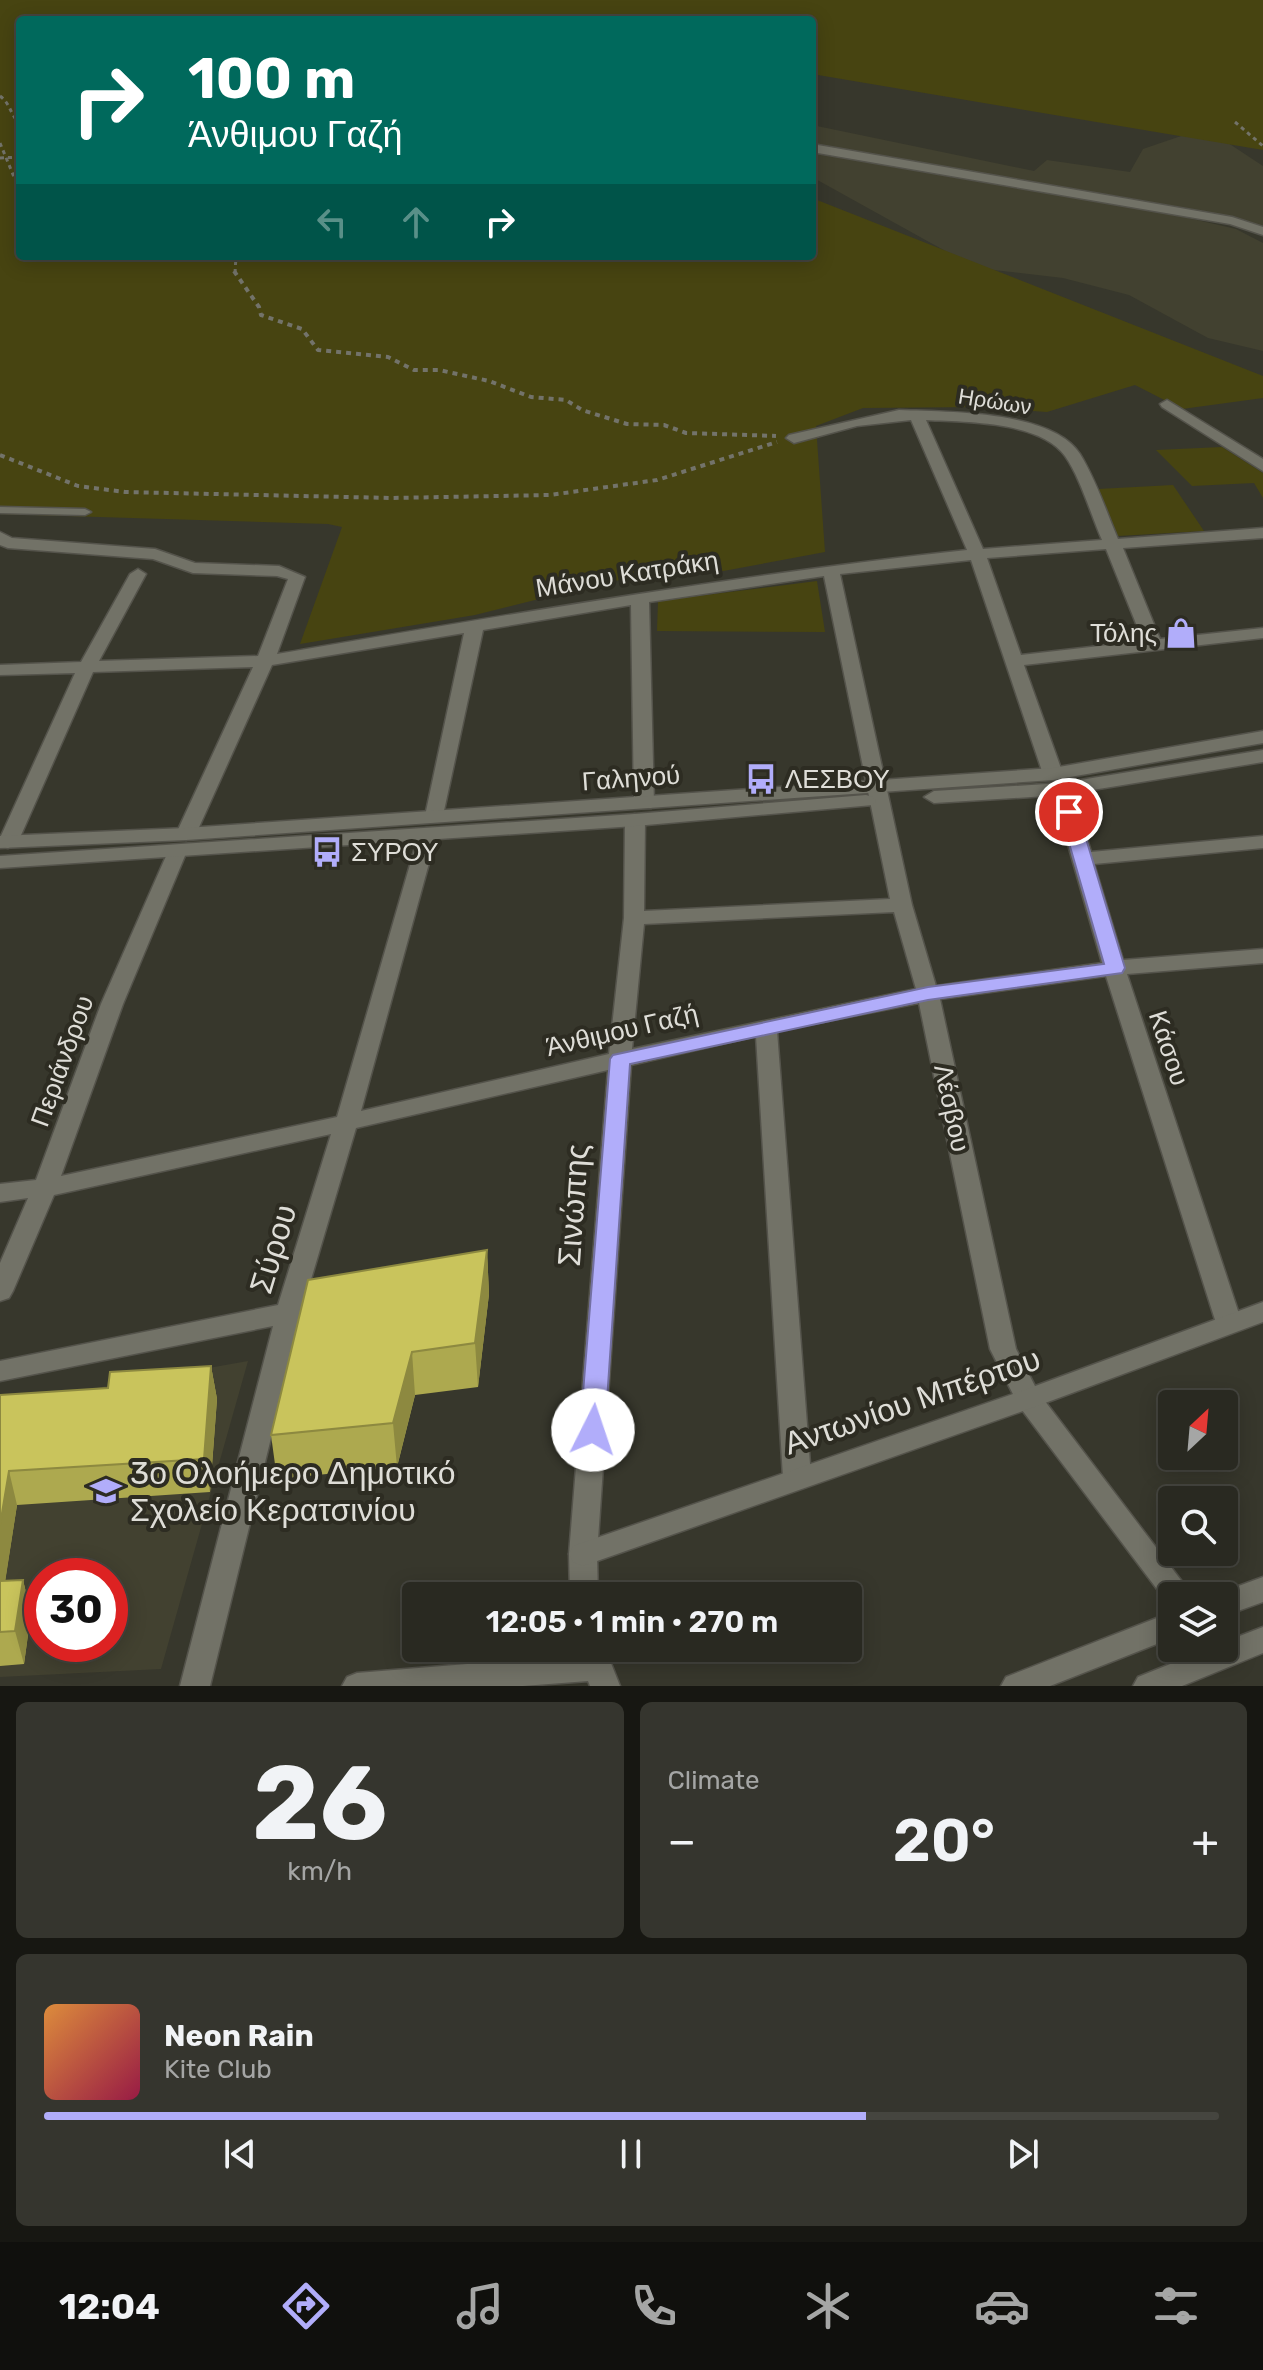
<!DOCTYPE html>
<html lang="en">
<head>
<meta charset="utf-8">
<style>
	:root { --surface:#292921; --page:#35352e; --text:#f1f3f6; --muted:#a5a6a5; --line:#45453f; --accent:#b1adfa }
	body { margin:0; font-family:Rubik,sans-serif; background:var(--page); color:var(--text); height:100vh; display:flex; flex-direction:column; font-size:30px; white-space:nowrap }
	* { box-sizing:border-box; margin:0 }
	p { font-size:26px; color:var(--muted) }
	.icon { flex:none; width:44px; height:44px; fill:none; stroke:currentColor; stroke-width:2; stroke-linecap:round; stroke-linejoin:round }
	.map { position:relative; height:1686px; overflow:hidden }
	.side { display:flex; flex-direction:column; gap:16px; padding:16px; background:#171712; flex:1 }
	.side>* { flex:none }
	.top-card { position:absolute; left:16px; top:16px; width:800px; height:244px; border-radius:8px; box-shadow:0 4px 20px #0003,0 0 0 2px var(--line); background:#00695c; color:#fff; overflow:hidden }
	.needle { width:52px; rotate:26deg }
	.tools { position:absolute; left:1158px; top:1390px; display:grid; gap:16px }
	.tools a { display:grid; place-items:center; width:80px; height:80px; border-radius:8px; background:var(--surface); box-shadow:0 4px 20px #0003,0 0 0 2px var(--line); font-size:40px }
	.speed { position:absolute; left:24px; top:1558px; display:flex; gap:16px; font-size:40px; font-weight:700; text-align:center }
	.speed>* { display:grid; place-content:center; width:104px; height:104px; border-radius:50%; background:var(--surface); box-shadow:0 4px 20px #0003,0 0 0 2px var(--line); line-height:1 }
	.speed .limit { border:12px solid #d22; background:#fff; color:#111 }
	.pin { position:absolute; display:grid; place-items:center; width:68px; height:68px; color:#fff; margin:-34px; border:4px solid #fff; border-radius:50%; box-shadow:0 2px 8px #0007 }
	.me { position:absolute; width:88px; margin:-44px; rotate:4deg; stroke-linejoin:round; filter:drop-shadow(0 0 6px #0008) }
	.turn { display:flex; align-items:center; gap:28px; height:168px; padding:0 40px; font-size:36px }
	.turn .icon { width:104px; height:104px; stroke-width:2.5 }
	.turn b { display:block; font-size:56px; line-height:68px }
	.lanes { display:flex; align-items:center; height:76px; padding:0 40px; background:#0003; justify-content:center; gap:40px; direction:ltr }
	.lanes .off { opacity:.35 }
	.big { font-size:60px; font-weight:600; line-height:1.1 }
	.side .card { flex:1; display:flex; flex-direction:column; justify-content:center; gap:12px; min-width:0; padding:0 28px; border-radius:12px; background:var(--page) }
	.side .dial { align-items:center; gap:0 }
	.dial b { font-size:104px; line-height:1 }
	.song { display:flex; align-items:center; gap:24px }
	.cover { width:96px; height:96px; border-radius:12px; background:linear-gradient(135deg,hsl(30 70% 55%),hsl(340 70% 35%)) }
	.played { height:8px; border-radius:4px; background:linear-gradient(90deg,var(--accent) 70%,var(--line) 70%) }
	.keys { display:flex; justify-content:space-around; direction:ltr }
	.heat { display:flex; justify-content:space-between; align-items:center; font-size:44px; direction:ltr }
	.side .tiles { flex:1; display:grid; gap:16px; grid-template-columns:1fr 1fr }
	.card:last-child { grid-column:span 2 }
	.trip { position:absolute; left:402px; top:1582px; width:460px; height:80px; border-radius:8px; background:var(--surface); box-shadow:0 4px 20px #0003,0 0 0 2px var(--line); font-weight:600; line-height:80px; text-align:center }
	.tab-bar { display:flex; height:128px; justify-content:space-around; align-items:center; background:#10100d; color:var(--muted) }
	.tab-bar .icon { width:56px; height:56px }
	.tab-bar .active { color:var(--accent) }
	.tab-bar b { font-size:36px; color:var(--text) }
	.map>svg:first-child { display:block }
</style>
</head>
<body>
<div class="map">
<svg width="1263" height="1686" viewBox="0 0 1263 1686">
	<rect width="100%" height="100%" fill="#37372c"/>
	<path fill="#424130" fill-rule="evenodd" d="M812 125 1034 171 1047 160 1130 172 1143 149 1184 135 1222 139 1263 166V228L1210 212 812 144Z
		M812 153 1184 217 1236 229 1263 243V351L1208 338 1129 295 1063 278 976 268 812 177Z
		M248 1361 161 1669 0 1677V1405ZM42 1576H110V1644H42Z"/>
	<path fill="#474411" d="M0 0H1263V150L812 74V20H20V256H812V198L1263 376V398L1182 409 1135 385 1047 412 980 407 863 408 816 426 825 552 718 572 611 581 475 615 300 644 342 527 328 524 0 514Z
		M1222 447 1263 473V498L1254 483 1192 486 1156 450Z
		M1173 485 1204 531 1118 536 1098 489Z
		M817 581 825 632 657 631 658 601Z"/>
	<g fill="none" stroke-linecap="round" stroke-linejoin="round">
		<defs>
			<path id="service" d="M0 507 85 509 91 512 85 515 0 513Z"/>
			<path id="minor" d="M812 144 1232 217 1263 227V235L1230 224 812 152Z
				M1167 400 1263 459V471L1162 407 1160 404Z
				M899 410C946 412 1052 410 1080 454 1096 480 1106 511 1118 539L1263 528V538L1123 548 1160 639 1263 628V638L1024 665 1063 774 1053 780 1043 774 971 560 840 574 912 905 936 986 1102 963 1052 789 1055 785H1069L1072 789 1091 852 1263 836V848L1094 864 1123 960 1263 949V963L1127 974 1242 1323 1238 1330 1229 1333 1220 1330 1216 1323 1106 976 940 999 1016 1349 1038 1392 1193 1596H1172V1606L1169 1605 1019 1406 990 1349 919 1003 777 1031 811 1477 807 1485 797 1488 787 1485 783 1477 756 1036 631 1065 597 1554 598 1596H570L569 1554 608 1070 356 1128 304 1303 312 1311 308 1318 300 1320 210 1686H180L273 1326 0 1381V1361L278 1305 331 1134 54 1195 13 1291 9 1298 0 1301V1263L28 1198 0 1202V1184L36 1180 101 1004 170 847 177 845 187 851 123 1004 61 1176 337 1117 420 830 427 828 437 834 361 1111 609 1054 624 918 625 820 628 816 635 814 645 820 644 911 890 899 824 576 649 602 654 804 651 808H637L634 804 631 605 483 630 442 820 435 822 425 816 464 633 272 665 196 834 186 840 176 834 253 667 93 672 18 842 8 848 1 846 0 838 75 673 0 675V665L81 662 130 574 138 569 146 574 99 661 258 656 288 579 277 576 193 573 153 559 8 548 0 545V532L12 538 155 549 195 563 279 566 305 577 277 654C506 615 735 575 967 550L911 420 857 426 794 443 786 438 789 435ZM926 420C965 422 1040 421 1065 456 1080 477 1091 515 1102 540L983 549ZM1106 549 1143 641 1021 655 987 558ZM894 912 916 989 632 1049 644 924Z
				M575 1648H605L620 1686H590L588 1681 523 1686H342L347 1677 357 1673 578 1655Z"/>
			<path id="tertiary" d="M1263 731V743L1053 780 186 840 0 848V836L186 828 1053 768Z
				M1263 750V762L1062 795 934 803 924 797 934 791 1062 783Z
				M866 795 873 797 876 801 873 805 635 826 0 868V856L635 814Z
				M1263 1302V1322L1037 1406 583 1566 573 1562 569 1554 573 1546 1019 1392Z"/>
			<path id="secondary" d="M1263 1577V1602L1224 1616V1596L1214 1595Z
				M1172 1612V1638L1050 1686H1001L1006 1677Z
				M1263 1627V1653L1182 1686H1133L1138 1677 1210 1648H1224V1642Z"/>
		</defs>
		<use href="#service" stroke="#54534b" stroke-width="3"/>
		<use href="#minor" stroke="#54534b" stroke-width="3"/>
		<use href="#tertiary" stroke="#54534b" stroke-width="3"/>
		<use href="#secondary" stroke="#54534b" stroke-width="3"/>
		<path stroke="#73736a" stroke-width="3" stroke-dasharray="4 4" stroke-linecap="butt" d="M0 96C11 104 10 115 20 124
			M1235 122 1263 146
			M0 143 14 177 20 183
			M0 158 20 157
			M235 273 236 256"/>
		<path stroke="#73736a" stroke-width="4" stroke-dasharray="5 5" stroke-linecap="butt" d="M234 271 259 307 261 315 302 329 318 350 388 357 414 370H439L489 381 531 397 566 400 582 410 627 424 664 425 686 433 776 436
			M0 455 78 486 125 492 392 498 550 495 657 480 777 442"/>
		<use href="#service" fill="#727267" fill-rule="evenodd"/>
		<use href="#minor" fill="#727267" fill-rule="evenodd"/>
		<use href="#tertiary" fill="#727267" fill-rule="evenodd"/>
		<use href="#secondary" fill="#727267" fill-rule="evenodd"/>
	</g>
	<path fill="#ada94f" d="M487 1250 489 1294 478 1387 415 1395 397 1467 277 1479 271 1435Z
		M211 1366 217 1399 210 1492 17 1505 5 1581 23 1580 31 1613 24 1664 0 1666V1395L108 1388Z"/>
	<path fill="#8d8940" d="M487 1250 489 1294 478 1387 475 1343Z
		M412 1352 415 1395 397 1467 393 1423Z
		M211 1366 217 1399 210 1492 204 1459Z
		M9 1471 17 1505 0 1615V1525Z
		M23 1580 31 1613 24 1664 15 1631Z"/>
	<path fill="#c9c45c" stroke="#8d8940" stroke-width="2" d="M487 1250 475 1343 412 1352 393 1423 271 1435 308 1280Z
		M211 1366 204 1459 9 1471 0 1525V1395L108 1388 110 1372Z
		M23 1580 15 1631 0 1632V1581Z"/>
	<path fill="#b1adfa" stroke="#7370a2" stroke-width="2" d="M1069 807 1078 812 1125 968 1122 973 928 1000 630 1064 605 1430 601 1437 593 1440 584 1437 580 1430 610 1059 613 1055 928 987 1104 964 1060 812Z"/>
	<defs>
		<symbol id="shop-bare" viewBox="-9 -9 18 18"><path d="M-5-2.5h2.3a2.7 3.5 0 0 1 5.4 0H5L5.5 6h-11ZM-1.5-2.5h3a1.5 2.3 0 0 0-3 0Z" fill="#b1adfa" stroke="#2d2c22" stroke-width="2.5" paint-order="stroke"/></symbol>
		<symbol id="bus-bare" viewBox="-9 -9 18 18"><path d="M-5-6H5V4H4V6H2V4H-2V6H-4V4H-5ZM-3.5-4V0h7V-4ZM-3.5 1.2v1.5H-2V1.2ZM2 1.2v1.5H3.5V1.2Z" fill="#b1adfa" stroke="#2d2c22" stroke-width="2.5" paint-order="stroke"/></symbol>
		<symbol id="school-bare" viewBox="-9 -9 18 18"><path d="M0-5L7-2L0 1L-7-2ZM-4 1L0 2.5L4 1V4Q0 6-4 4Z" fill="#b1adfa" stroke="#2d2c22" stroke-width="2.5" paint-order="stroke"/></symbol>
	</defs>
	<g fill-rule="evenodd">
		<use href="#shop-bare" x="1159" y="611" width="44" height="44"/>
		<use href="#bus-bare" x="739" y="757" width="44" height="44"/>
		<use href="#bus-bare" x="305" y="830" width="44" height="44"/>
		<use href="#school-bare" x="84" y="1469" width="44" height="44"/>
	</g>
	<g text-anchor="middle" stroke-width="8" stroke-linejoin="round" paint-order="stroke">
		<g font-size="22" fill="#deddd7" stroke="#2d2c22">
			<text transform="translate(995 401) rotate(9)" y="8">Ηρώων</text>
		</g>
		<g font-size="26" fill="#deddd7" stroke="#2d2c22">
			<text transform="translate(627 574) rotate(-9)" y="9">Μάνου Κατράκη</text>
			<text transform="translate(631 778) rotate(-4)" y="9">Γαληνού</text>
			<text transform="translate(622 1030) rotate(-13)" y="9">Άνθιμου Γαζή</text>
			<text transform="translate(1169 1048) rotate(72)" y="9">Κάσου</text>
			<text transform="translate(62 1061) rotate(-70)" y="9">Περιάνδρου</text>
			<text transform="translate(952 1108) rotate(78)" y="9">Λέσβου</text>
		</g>
		<g font-size="26" fill="#deddd7" stroke="#2d2c22" text-anchor="start">
			<text x="1157" y="642" text-anchor="end">Τόλης</text>
			<text x="785" y="788">ΛΕΣΒΟΥ</text>
			<text x="351" y="861">ΣΥΡΟΥ</text>
		</g>
		<g font-size="32" fill="#deddd7" stroke="#2d2c22">
			<text transform="translate(573 1205) rotate(-86)" y="11">Σινώπης</text>
			<text transform="translate(273 1249) rotate(-73)" y="11">Σύρου</text>
			<text transform="translate(912 1401) rotate(-19)" y="11">Αντωνίου Μπέρτου</text>
		</g>
		<g font-size="32" fill="#deddd7" stroke="#2d2c22" text-anchor="start">
			<text x="130" y="1484">3ο Ολοήμερο Δημοτικό<tspan x="130" dy="37">Σχολείο Κερατσινίου</tspan></text>
		</g>
	</g>
</svg>
<div class="tools">
<a><svg class="needle" viewBox="-14 -14 28 28"><path d="M0-13l5 13h-10z" fill="#e53935"/><path d="M0 13l5-13h-10z" fill="#a5a6a5"/></svg></a>
<a><svg class="icon" aria-label="search" viewBox="0 0 24 24"><circle cx="10" cy="10" r="6"/><path d="M15 15l6 6"/></svg></a>
<a><svg class="icon" aria-label="layers" viewBox="0 0 24 24"><path d="M12 4l9 5-9 5-9-5zM3 14l9 5 9-5"/></svg></a>
</div>
<div class="speed"><div class="limit">30</div></div>
<div class="pin" style="left:1069px;top:812px;background:#d93025"><svg class="icon" aria-label="arrive" viewBox="0 0 24 24"><path d="M6 21V4h12l-3 4 3 4H6"/></svg></div>
<svg class="me" style="left:593px;top:1430px" viewBox="-20 -20 40 40"><circle r="19" fill="#fff"/><path d="M0-13L10 11 0 6-10 11z" fill="#b1adfa"/></svg>
<div class="trip">12:05 · 1 min · 270 m</div>
<div class="top-card">
<div class="turn"><svg class="icon" aria-label="right" viewBox="0 0 24 24"><path d="M7 20v-9h11M14 6l5 5-5 5"/></svg><div><b>100 m</b>Άνθιμου Γαζή</div></div>
<div class="lanes"><svg class="icon off" aria-label="left" viewBox="0 0 24 24"><path d="M17 20v-9H6M10 6l-5 5 5 5"/></svg><svg class="icon off" aria-label="ahead" viewBox="0 0 24 24"><path d="M12 20V5M6 11l6-6 6 6"/></svg><svg class="icon" aria-label="right" viewBox="0 0 24 24"><path d="M7 20v-9h11M14 6l5 5-5 5"/></svg></div>
</div>
</div>
<section class="side">
<div class="tiles">
<div class="card dial"><b>26</b><p>km/h</p></div>
<div class="card"><p>Climate</p>
<div class="heat"><a>−</a><b class="big">20°</b><a>+</a></div>
</div>
<div class="card">
<div class="song"><i class="cover"></i><div><b>Neon Rain</b><p>Kite Club</p></div></div>
<div class="played"></div>
<div class="keys"><svg class="icon" aria-label="previous" viewBox="0 0 24 24"><path d="M18 5L8 12l10 7zM5 5v14"/></svg><svg class="icon" aria-label="pause" viewBox="0 0 24 24"><path d="M8 5v14M16 5v14"/></svg><svg class="icon" aria-label="next" viewBox="0 0 24 24"><path d="M6 5l10 7-10 7zM19 5v14"/></svg></div>
</div>
</div>
</section>
<nav class="tab-bar">
<b>12:04</b>
<svg class="icon active" aria-label="directions" viewBox="0 0 24 24"><path d="M12 3l9 9-9 9-9-9zM9 14v-3h6M13 9l2 2-2 2"/></svg>
<svg class="icon" aria-label="music" viewBox="0 0 24 24"><path d="M9 18V5l10-2v13"/><circle cx="6" cy="18" r="3"/><circle cx="16" cy="16" r="3"/></svg>
<svg class="icon" aria-label="phone" viewBox="0 0 24 24"><path d="M5 4h4l2 5-3 2q2 4 5 5l2-3 5 2v4C11 20 4 13 5 4z"/></svg>
<svg class="icon" aria-label="climate" viewBox="0 0 24 24"><path d="M12 3v18M4 7l16 10M4 17L20 7"/></svg>
<svg class="icon" aria-label="car" viewBox="0 0 24 24"><path d="M5 17H2v-5l4-1 3-4h7l3 4 3 1v5h-3M9 17h6M6 11h13"/><circle cx="7" cy="17" r="2"/><circle cx="17" cy="17" r="2"/></svg>
<svg class="icon" aria-label="filters" viewBox="0 0 24 24"><path d="M4 7h16M4 17h16"/><circle cx="9" cy="7" r="2"/><circle cx="15" cy="17" r="2"/></svg>
</nav>
</body>
</html>
